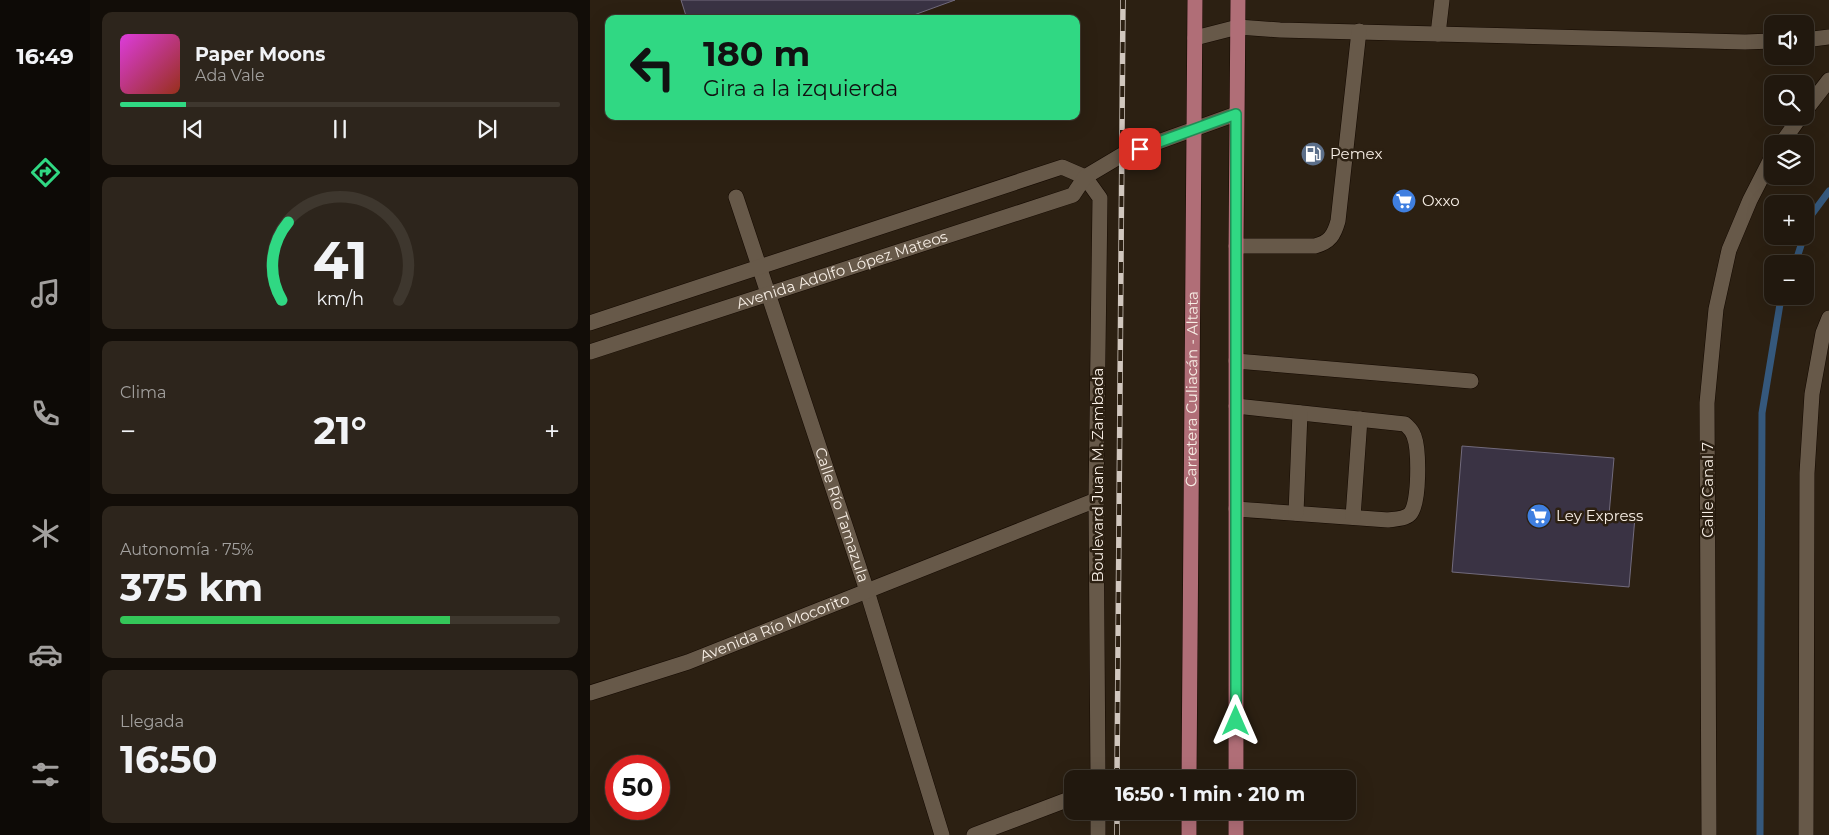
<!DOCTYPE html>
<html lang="es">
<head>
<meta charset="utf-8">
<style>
	:root { --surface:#21180e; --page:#2d251c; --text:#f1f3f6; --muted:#a2a09e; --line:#3e372e; --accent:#30d883 }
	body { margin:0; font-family:Montserrat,sans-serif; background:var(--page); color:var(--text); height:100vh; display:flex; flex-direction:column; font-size:19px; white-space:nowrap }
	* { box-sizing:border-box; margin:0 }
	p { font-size:16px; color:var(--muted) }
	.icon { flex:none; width:28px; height:28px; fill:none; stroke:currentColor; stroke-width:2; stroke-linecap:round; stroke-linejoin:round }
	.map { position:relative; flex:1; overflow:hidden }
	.details { display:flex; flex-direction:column; gap:12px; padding:12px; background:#120d08; width:500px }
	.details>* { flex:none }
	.guide { position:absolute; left:15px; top:15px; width:475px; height:105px; border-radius:10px; box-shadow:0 5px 20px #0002,0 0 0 1px var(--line); background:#30d883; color:#111; overflow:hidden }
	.controls { position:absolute; left:1174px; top:15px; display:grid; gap:10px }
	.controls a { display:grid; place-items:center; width:50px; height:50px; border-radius:10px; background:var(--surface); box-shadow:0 5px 20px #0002,0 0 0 1px var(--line); font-size:25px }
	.speed { position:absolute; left:15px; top:755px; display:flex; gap:10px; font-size:25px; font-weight:700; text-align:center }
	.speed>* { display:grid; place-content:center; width:65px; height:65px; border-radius:50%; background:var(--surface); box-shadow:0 5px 20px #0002,0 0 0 1px var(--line); line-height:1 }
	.speed .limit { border:8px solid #d22; background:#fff; color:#111 }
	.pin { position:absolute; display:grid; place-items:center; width:42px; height:42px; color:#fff; margin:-21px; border-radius:10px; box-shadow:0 2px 8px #0006 }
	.me { position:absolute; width:55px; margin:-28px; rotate:0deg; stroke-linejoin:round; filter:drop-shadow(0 0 4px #0008) }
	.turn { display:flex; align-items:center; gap:18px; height:105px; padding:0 15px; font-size:22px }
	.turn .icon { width:65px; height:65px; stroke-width:2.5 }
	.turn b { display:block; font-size:35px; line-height:42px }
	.big { font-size:38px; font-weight:700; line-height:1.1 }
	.details .tile { flex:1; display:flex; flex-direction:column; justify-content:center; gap:8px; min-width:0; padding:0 18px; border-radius:10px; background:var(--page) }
	.details .dial { align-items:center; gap:0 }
	.dial svg { height:130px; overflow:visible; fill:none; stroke:var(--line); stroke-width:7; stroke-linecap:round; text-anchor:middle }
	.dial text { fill:var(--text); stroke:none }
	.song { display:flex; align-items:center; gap:15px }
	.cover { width:60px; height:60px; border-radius:8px; background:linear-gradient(135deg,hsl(300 70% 55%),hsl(10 70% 35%)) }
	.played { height:5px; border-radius:2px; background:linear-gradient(90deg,var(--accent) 15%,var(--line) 15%) }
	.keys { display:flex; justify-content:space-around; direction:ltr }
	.heat { display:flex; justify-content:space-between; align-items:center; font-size:28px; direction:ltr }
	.charge { height:8px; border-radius:4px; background:linear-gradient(90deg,#34c759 75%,var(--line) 0) }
	.trip { position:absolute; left:474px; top:770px; width:292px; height:50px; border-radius:10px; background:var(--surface); box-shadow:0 5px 20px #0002,0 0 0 1px var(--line); font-weight:700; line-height:50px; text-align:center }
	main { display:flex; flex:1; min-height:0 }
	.dock { display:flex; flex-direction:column; width:90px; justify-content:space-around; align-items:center; background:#0d0a06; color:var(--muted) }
	.dock .icon { width:35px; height:35px }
	.dock .current { color:var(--accent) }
	.dock b { font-size:22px; color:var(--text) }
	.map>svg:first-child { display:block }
</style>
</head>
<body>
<main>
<nav class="dock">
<b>16:49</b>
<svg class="icon current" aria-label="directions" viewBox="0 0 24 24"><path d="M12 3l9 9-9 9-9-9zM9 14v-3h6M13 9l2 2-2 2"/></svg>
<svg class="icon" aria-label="music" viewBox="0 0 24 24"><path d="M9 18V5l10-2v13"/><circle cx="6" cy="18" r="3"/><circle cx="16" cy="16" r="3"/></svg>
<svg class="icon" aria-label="phone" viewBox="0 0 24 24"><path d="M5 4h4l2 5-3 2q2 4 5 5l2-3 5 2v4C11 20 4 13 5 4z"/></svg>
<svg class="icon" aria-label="climate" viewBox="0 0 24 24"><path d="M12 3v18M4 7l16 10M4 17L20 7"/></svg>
<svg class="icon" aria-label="car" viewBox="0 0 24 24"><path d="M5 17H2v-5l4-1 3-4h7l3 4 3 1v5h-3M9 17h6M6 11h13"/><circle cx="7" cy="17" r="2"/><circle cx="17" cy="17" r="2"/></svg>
<svg class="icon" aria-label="filters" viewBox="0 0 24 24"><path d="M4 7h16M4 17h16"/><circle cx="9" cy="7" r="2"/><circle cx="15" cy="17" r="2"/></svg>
</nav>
<section class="details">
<div class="tile">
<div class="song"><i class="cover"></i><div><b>Paper Moons</b><p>Ada Vale</p></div></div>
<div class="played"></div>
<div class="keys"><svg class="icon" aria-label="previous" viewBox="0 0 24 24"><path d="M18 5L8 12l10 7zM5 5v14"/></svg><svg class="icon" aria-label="pause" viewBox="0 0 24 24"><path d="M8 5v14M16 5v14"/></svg><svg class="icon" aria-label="next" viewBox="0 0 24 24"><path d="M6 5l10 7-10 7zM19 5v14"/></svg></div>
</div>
<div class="tile dial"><svg viewBox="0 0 100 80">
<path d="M14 69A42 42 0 1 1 86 69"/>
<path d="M14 69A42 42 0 0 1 18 21" stroke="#30d883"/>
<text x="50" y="56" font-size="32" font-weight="700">41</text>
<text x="50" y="72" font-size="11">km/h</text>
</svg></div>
<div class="tile"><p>Clima</p>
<div class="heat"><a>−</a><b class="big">21°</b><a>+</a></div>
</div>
<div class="tile"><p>Autonomía · 75%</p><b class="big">375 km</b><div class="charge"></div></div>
<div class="tile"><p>Llegada</p><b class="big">16:50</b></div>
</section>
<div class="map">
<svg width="1239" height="835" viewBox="0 0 1239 835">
	<rect width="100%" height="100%" fill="#2c2012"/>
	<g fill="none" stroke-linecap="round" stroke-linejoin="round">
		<path stroke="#35587c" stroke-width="7" d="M1215 234 1222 214 1239 191
			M1205 264 1214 236
			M1170 835 1172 413 1190 304 1193 296"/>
	</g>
	<path fill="#3a3344" stroke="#726b7d" d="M91 0H365L313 19H97Z
		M872 446 1024 458 1019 515 1045 517 1039 587 862 572Z"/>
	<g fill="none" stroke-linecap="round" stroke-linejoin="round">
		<defs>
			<g id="minor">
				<path d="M848 34 852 0"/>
				<path d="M605 38 648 27 690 30 1155 42 1182 41"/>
				<path d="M1215 40 1239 37"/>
				<path d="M1215 111 1239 80"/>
				<path d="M1191 144 1211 116"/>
				<path d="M495 177 510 198 506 500 508 779"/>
				<path id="s1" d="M146 197 277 591 352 835"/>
				<path d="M646 246H725C740 242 744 235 748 221L769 31"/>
				<path d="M0 323 472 167 495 177"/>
				<path id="s2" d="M0 352 483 195 495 177 532 155 646 114"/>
				<path d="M646 361 881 381"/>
				<path d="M646 406 815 424C819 428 822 430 824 436 829 449 830 503 820 514 815 519 805 519 798 520L646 509"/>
				<path d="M706 513 710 413"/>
				<path d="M763 517 770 419"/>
				<path id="s3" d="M0 693 98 662 506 500"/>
				<path d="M508 811V835"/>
				<path d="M384 835 482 798"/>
				<path d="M1119 835 1117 403 1126 309 1139 250 1160 200 1182 157"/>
				<path d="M1216 835 1217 473 1222 394 1233 333 1239 318"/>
			</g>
			<g id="major">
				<path id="s4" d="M599 779 605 0"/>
				<path d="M646 779V246L648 0"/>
				<path d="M599 835V811"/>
				<path d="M646 835V811"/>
			</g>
		</defs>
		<use href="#minor" stroke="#140901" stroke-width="16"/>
		<use href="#major" stroke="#140901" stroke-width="16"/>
		<use href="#minor" stroke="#675949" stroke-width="15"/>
		<use href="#major" stroke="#b06e77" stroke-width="15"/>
		<defs>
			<path id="rail" d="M527 779 533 0
				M527 835V811"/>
		</defs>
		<use href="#rail" stroke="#d1c7be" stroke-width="5.5"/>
		<use href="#rail" stroke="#2c2012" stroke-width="4" stroke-dasharray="11" stroke-linecap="butt"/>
	</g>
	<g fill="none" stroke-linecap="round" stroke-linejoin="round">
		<defs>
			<path id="route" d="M550 149 646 114V721"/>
		</defs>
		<use href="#route" stroke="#1f8c55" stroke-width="12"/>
		<use href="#route" stroke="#30d883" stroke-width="9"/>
	</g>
	<defs>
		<symbol id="fuel-disc" viewBox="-11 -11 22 22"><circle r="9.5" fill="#5c6f8a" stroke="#2c2012"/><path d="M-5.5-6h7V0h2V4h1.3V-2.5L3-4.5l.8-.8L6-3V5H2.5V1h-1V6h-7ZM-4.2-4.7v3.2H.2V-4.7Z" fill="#fff"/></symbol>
		<symbol id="supermarket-disc" viewBox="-11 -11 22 22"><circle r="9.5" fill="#3f7fe0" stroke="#2c2012"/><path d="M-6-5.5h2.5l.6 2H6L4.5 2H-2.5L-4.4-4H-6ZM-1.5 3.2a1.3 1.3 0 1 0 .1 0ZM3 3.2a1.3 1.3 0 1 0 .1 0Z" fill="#fff"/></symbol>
	</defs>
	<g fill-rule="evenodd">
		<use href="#fuel-disc" x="709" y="140" width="28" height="28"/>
		<use href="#supermarket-disc" x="800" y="187" width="28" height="28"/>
		<use href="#supermarket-disc" x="935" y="502" width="28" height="28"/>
	</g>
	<g text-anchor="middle" stroke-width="5" stroke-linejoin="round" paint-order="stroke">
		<g font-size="15" fill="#f7eee5" stroke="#2c2012" text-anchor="start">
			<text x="740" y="159">Pemex</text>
			<text x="832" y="206">Oxxo</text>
			<text x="966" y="521">Ley Express</text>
		</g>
		<g font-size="15" fill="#f7eee5" stroke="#2c2012">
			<text dy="5" stroke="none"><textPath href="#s2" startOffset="265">Avenida Adolfo López Mateos</textPath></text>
			<text dy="5" stroke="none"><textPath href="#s4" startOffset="390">Carretera Culiacán - Altata</textPath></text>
			<text transform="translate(508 475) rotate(-90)" y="5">Boulevard Juan M. Zambada</text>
			<text transform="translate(1118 490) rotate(-90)" y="5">Calle Canal 7</text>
			<text dy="5" stroke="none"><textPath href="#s1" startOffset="335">Calle Río Tamazula</textPath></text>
			<text dy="5" stroke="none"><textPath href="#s3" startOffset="196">Avenida Río Mocorito</textPath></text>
		</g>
	</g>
</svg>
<div class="controls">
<a><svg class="icon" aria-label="sound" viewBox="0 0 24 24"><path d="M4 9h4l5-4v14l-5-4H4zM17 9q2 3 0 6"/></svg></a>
<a><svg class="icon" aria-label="search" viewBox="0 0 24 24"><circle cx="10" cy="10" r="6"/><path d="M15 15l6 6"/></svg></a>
<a><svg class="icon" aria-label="layers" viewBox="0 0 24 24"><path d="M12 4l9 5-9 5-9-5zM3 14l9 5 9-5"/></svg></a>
<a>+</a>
<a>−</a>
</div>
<div class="speed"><div class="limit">50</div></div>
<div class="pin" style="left:550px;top:149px;background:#d93025"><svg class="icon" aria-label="arrive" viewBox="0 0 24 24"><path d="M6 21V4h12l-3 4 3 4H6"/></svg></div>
<svg class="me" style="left:646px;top:721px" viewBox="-20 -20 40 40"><path d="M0-17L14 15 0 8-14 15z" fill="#30d883" stroke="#fff" stroke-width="4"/></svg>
<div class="trip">16:50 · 1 min · 210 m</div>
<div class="guide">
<div class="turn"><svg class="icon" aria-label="left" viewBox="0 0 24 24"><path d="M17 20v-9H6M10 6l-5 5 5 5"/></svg><div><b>180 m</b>Gira a la izquierda</div></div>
</div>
</div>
</main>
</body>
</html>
